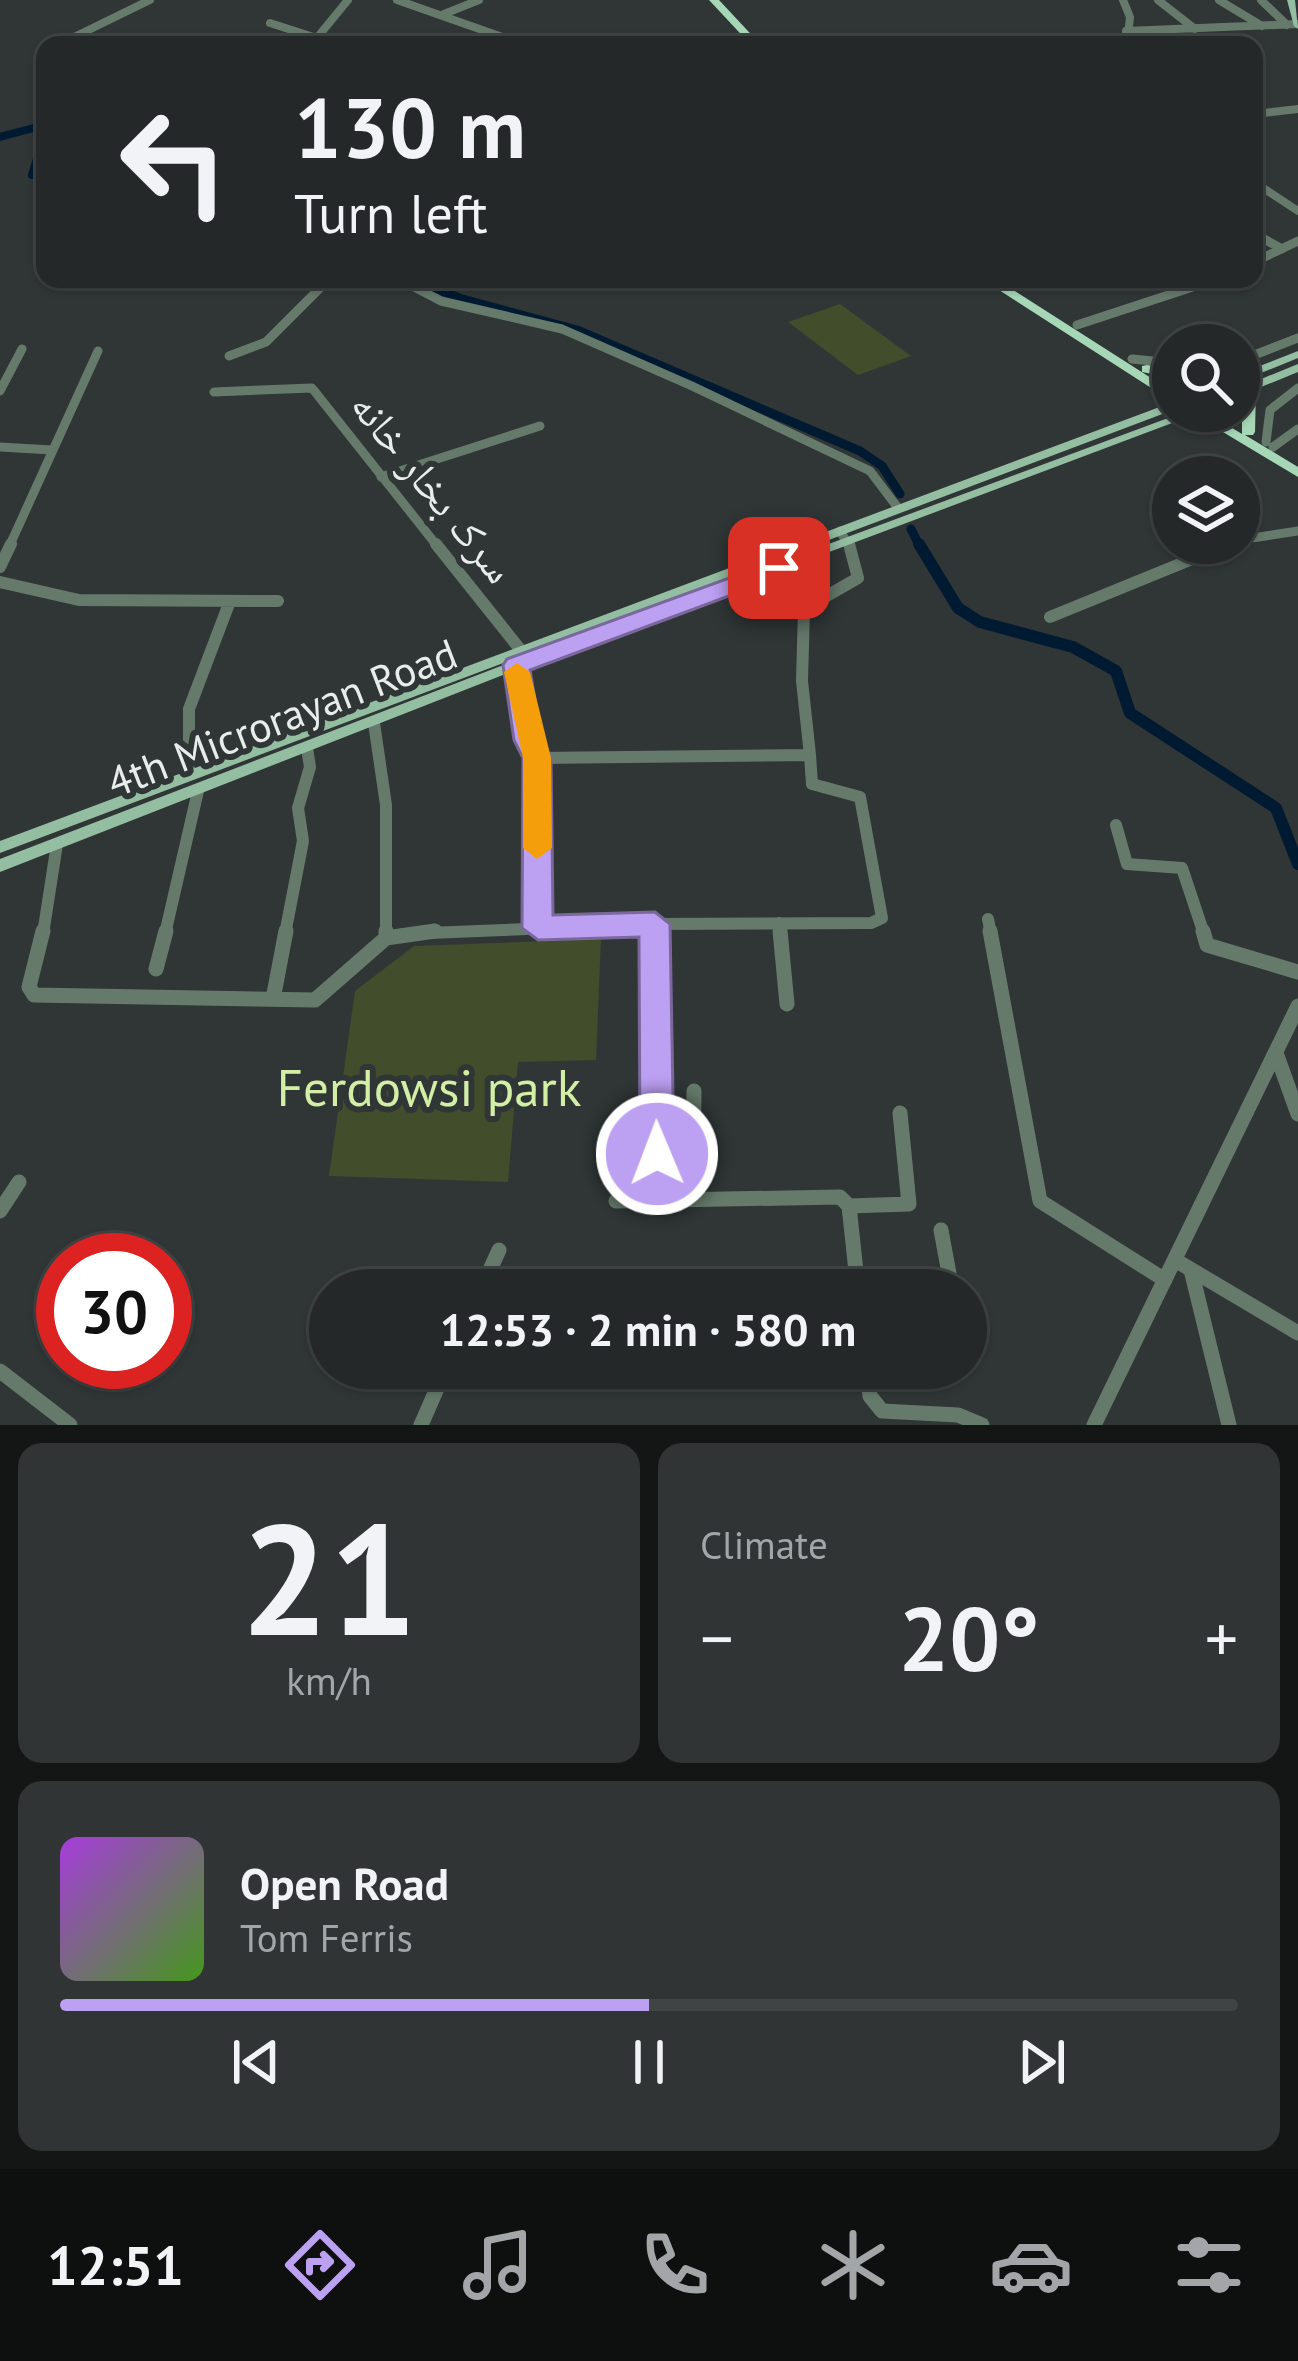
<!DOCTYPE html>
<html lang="en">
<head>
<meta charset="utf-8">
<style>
	:root { --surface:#242828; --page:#303434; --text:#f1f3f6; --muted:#a3a6a8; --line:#414445; --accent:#bca0f2 }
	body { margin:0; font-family:"PT Sans","Noto Naskh Arabic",sans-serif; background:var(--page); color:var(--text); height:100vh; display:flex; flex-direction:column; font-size:45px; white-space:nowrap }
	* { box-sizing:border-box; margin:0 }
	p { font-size:39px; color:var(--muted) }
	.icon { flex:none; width:66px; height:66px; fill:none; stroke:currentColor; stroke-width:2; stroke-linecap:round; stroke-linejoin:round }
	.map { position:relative; height:1425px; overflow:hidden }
	.side { display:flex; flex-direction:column; gap:18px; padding:18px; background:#141616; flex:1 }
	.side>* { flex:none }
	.top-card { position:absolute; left:36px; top:36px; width:1227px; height:252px; border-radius:24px; box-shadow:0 3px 9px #0004,0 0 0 3px var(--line); background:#242828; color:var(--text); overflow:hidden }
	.buttons { position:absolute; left:1152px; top:324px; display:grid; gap:24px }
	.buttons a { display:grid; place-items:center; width:108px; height:108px; border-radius:50%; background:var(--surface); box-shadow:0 3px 9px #0004,0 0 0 3px var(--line); font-size:60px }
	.speed { position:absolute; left:36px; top:1233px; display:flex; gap:24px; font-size:60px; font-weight:700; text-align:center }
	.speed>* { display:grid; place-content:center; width:156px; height:156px; border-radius:50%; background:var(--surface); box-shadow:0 3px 9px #0004,0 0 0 3px var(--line); line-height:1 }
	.speed .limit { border:18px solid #d22; background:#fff; color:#111 }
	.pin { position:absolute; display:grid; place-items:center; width:102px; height:102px; color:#fff; margin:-51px; border-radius:24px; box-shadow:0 6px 18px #0006 }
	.me { position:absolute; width:132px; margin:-66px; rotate:359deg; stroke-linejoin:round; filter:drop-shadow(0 0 9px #0008) }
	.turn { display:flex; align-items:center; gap:42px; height:252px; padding:0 60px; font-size:54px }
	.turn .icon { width:156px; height:156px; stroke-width:2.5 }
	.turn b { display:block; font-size:84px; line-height:102px }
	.big { font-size:90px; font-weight:700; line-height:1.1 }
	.side .widget { flex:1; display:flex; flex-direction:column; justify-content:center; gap:18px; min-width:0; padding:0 42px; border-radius:24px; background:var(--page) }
	.side .dial { align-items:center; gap:0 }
	.dial b { font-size:156px; line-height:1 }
	.song { display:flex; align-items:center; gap:36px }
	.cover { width:144px; height:144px; border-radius:18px; background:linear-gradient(135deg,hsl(280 70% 55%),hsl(100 70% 35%)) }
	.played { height:12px; border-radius:6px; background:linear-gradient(90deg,var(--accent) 50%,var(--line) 50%) }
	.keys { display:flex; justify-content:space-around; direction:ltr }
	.heat { display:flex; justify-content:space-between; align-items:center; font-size:66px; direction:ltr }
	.side .tiles { flex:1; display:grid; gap:18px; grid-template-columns:1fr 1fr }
	.widget:last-child { grid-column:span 2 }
	.trip { position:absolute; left:309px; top:1269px; width:678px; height:120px; border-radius:60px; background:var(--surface); box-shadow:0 3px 9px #0004,0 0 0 3px var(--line); font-weight:700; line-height:120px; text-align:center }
	.tab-bar { display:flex; height:192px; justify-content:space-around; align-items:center; background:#0e1010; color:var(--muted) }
	.tab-bar .icon { width:84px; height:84px }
	.tab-bar .selected { color:var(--accent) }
	.tab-bar b { font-size:54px; color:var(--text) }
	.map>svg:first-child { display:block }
</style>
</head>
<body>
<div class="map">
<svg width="1298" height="1425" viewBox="0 0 1298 1425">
	<rect width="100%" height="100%" fill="#303636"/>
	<path fill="#414d2b" d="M840 304 911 356 858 375 788 322Z
		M601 939 596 1060 518 1062 508 1182 329 1176 355 991 414 946Z"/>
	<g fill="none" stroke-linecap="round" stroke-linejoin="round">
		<path stroke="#001a31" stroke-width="8" d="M45 133 32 175 45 176
			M0 137 45 125"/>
		<path stroke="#001a31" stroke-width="9" d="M414 279 459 298 577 330 860 451 882 466 900 494
			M911 529 920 547"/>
		<path stroke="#001a31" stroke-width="12" d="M919 544 958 608 980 622 1073 647 1116 671 1130 713 1276 808 1298 864"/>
		<path stroke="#667a6c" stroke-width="8" d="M397 0 525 45
			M1123 0 1130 17 1127 45
			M1158 0 1195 29
			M1219 0 1262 26
			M1261 0 1287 25
			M444 14 479 0
			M270 23 332 43
			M1126 31 1298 24
			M316 39 348 0
			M66 41 150 0
			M1254 114 1298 109
			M1254 182 1298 211
			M1254 233 1269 242"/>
		<path stroke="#667a6c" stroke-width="9" d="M1264 239 1282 249
			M1254 262 1298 241
			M399 279 441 301 562 329 692 386 870 471 898 508
			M1077 325 1217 279
			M229 356 266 342 329 279
			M1132 359 1173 363
			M1239 361 1298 338
			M0 391 22 349
			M214 392 312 388 438 547
			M1266 442 1270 410 1298 388
			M0 447 52 450
			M1273 447 1298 429
			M381 477 540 426
			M840 531 850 547
			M1239 540 1298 531
			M9 547 98 351
			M1222 547 1231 543"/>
		<path stroke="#667a6c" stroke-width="12" d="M436 544 519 648
			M0 567 11 544
			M0 582 79 600 278 601
			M1050 617 1229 544
			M516 665 537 758 538 928
			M374 723 386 805V934
			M537 758 810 755 802 681 804 609 858 578 849 544
			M189 775V709L230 601
			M1116 825 1127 864 1182 868 1204 934
			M988 919 991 934
			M779 923 780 934
			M655 924 871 923 882 918 860 797 812 784 810 755
			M43 934 57 844
			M165 934 198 791
			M285 934 303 841 298 808 310 767 307 748
			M403 934 655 924V934"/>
		<path stroke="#667a6c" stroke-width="15" d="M43 931 29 987 34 995 315 1000 386 938
			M386 931V938L435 931
			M655 931 657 1200
			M780 931 787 1004
			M990 931 1040 1201 1165 1280
			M1203 931 1207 945 1298 972
			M156 969 166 931
			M273 999 286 931
			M1276 1053 1298 1114
			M693 1199 694 1091
			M616 1201 840 1197 849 1206 858 1290
			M849 1206 909 1204 900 1113
			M0 1211 19 1182
			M941 1230 952 1290
			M1175 1260 1298 1333
			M1192 1274 1229 1425
			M481 1290 499 1250
			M866 1368 870 1396 882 1411 958 1415 982 1425
			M0 1371 70 1425
			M421 1425 446 1368
			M1094 1425 1298 1006"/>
		<path fill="#94bea2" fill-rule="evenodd" d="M1287 0H1295L1298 29 1294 26Z
			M1298 351V358L1239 382V374Z
			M1298 364V372L1239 396V388Z
			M1173 402V410L0 853V841Z
			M1187 411H1204L521 668 0 872V859L511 662Z"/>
		<path fill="#a6d8b7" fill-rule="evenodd" d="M709 0H719L761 45H751Z
			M982 279H996L1173 392V402Z
			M1147 365 1173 370V378L1142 372V366Z
			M1249 384 1256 388 1255 432 1253 435H1245L1298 467V477L1188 411H1204L1242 434V388Z"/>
	</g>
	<path fill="#bca0f2" stroke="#7a689d" stroke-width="3" d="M779 560 792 568 788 574 530 670 542 740 551 758 553 915 655 912 670 924 674 1154 669 1165 657 1170 645 1165 640 1154 639 937 538 940 522 928 523 758 514 740 503 665 507 659Z"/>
	<path fill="#f59e0b" d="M517 663 530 672 551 758 552 848 537 859 523 848V758L504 672Z"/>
	<g text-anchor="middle" stroke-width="12" stroke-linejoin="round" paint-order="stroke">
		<g font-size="42" fill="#e8eceb" stroke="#303636">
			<text transform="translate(433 487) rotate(51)" y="15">سرک بخار خانه</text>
			<text transform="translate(282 718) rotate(-21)" y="15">4th Microrayan Road</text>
		</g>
		<g font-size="51" fill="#d3efa5" stroke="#303636">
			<text x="429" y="1106">Ferdowsi park</text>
		</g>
	</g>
</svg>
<div class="buttons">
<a><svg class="icon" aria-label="search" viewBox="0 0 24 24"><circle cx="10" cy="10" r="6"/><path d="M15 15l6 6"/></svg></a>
<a><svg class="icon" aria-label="layers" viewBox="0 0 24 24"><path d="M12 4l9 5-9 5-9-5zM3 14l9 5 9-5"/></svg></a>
</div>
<div class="speed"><div class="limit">30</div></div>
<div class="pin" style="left:779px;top:568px;background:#d93025"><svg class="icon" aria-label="arrive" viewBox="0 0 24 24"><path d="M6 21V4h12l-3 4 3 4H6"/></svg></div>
<svg class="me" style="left:657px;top:1154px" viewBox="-20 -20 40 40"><circle r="17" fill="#bca0f2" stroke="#fff" stroke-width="3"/><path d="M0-11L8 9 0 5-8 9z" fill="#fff"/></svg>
<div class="trip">12:53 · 2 min · 580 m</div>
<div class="top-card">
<div class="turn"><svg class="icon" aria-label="left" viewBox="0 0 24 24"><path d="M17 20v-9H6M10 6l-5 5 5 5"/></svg><div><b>130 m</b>Turn left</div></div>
</div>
</div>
<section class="side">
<div class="tiles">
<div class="widget dial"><b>21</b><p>km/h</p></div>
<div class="widget"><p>Climate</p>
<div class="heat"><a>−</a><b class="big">20°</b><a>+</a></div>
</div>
<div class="widget">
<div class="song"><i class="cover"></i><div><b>Open Road</b><p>Tom Ferris</p></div></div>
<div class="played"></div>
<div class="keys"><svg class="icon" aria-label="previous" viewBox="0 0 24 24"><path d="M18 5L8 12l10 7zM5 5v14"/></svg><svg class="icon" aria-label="pause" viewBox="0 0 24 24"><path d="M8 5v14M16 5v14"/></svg><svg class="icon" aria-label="next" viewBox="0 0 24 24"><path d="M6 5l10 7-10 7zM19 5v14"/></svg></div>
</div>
</div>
</section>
<nav class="tab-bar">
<b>12:51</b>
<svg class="icon selected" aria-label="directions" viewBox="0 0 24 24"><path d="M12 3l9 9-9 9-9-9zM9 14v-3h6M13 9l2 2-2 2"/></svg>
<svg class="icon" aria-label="music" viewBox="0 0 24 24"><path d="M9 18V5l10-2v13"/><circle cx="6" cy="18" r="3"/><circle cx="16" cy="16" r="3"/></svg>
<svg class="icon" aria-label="phone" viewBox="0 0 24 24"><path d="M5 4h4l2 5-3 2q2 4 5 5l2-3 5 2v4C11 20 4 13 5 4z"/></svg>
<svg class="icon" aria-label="climate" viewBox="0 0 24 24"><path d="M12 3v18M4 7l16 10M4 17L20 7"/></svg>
<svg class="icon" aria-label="car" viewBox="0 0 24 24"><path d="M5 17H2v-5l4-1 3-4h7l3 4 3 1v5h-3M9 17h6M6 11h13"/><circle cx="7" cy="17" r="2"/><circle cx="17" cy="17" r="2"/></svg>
<svg class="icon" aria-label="filters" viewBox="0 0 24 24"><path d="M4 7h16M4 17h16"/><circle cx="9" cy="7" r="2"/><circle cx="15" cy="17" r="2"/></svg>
</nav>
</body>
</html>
